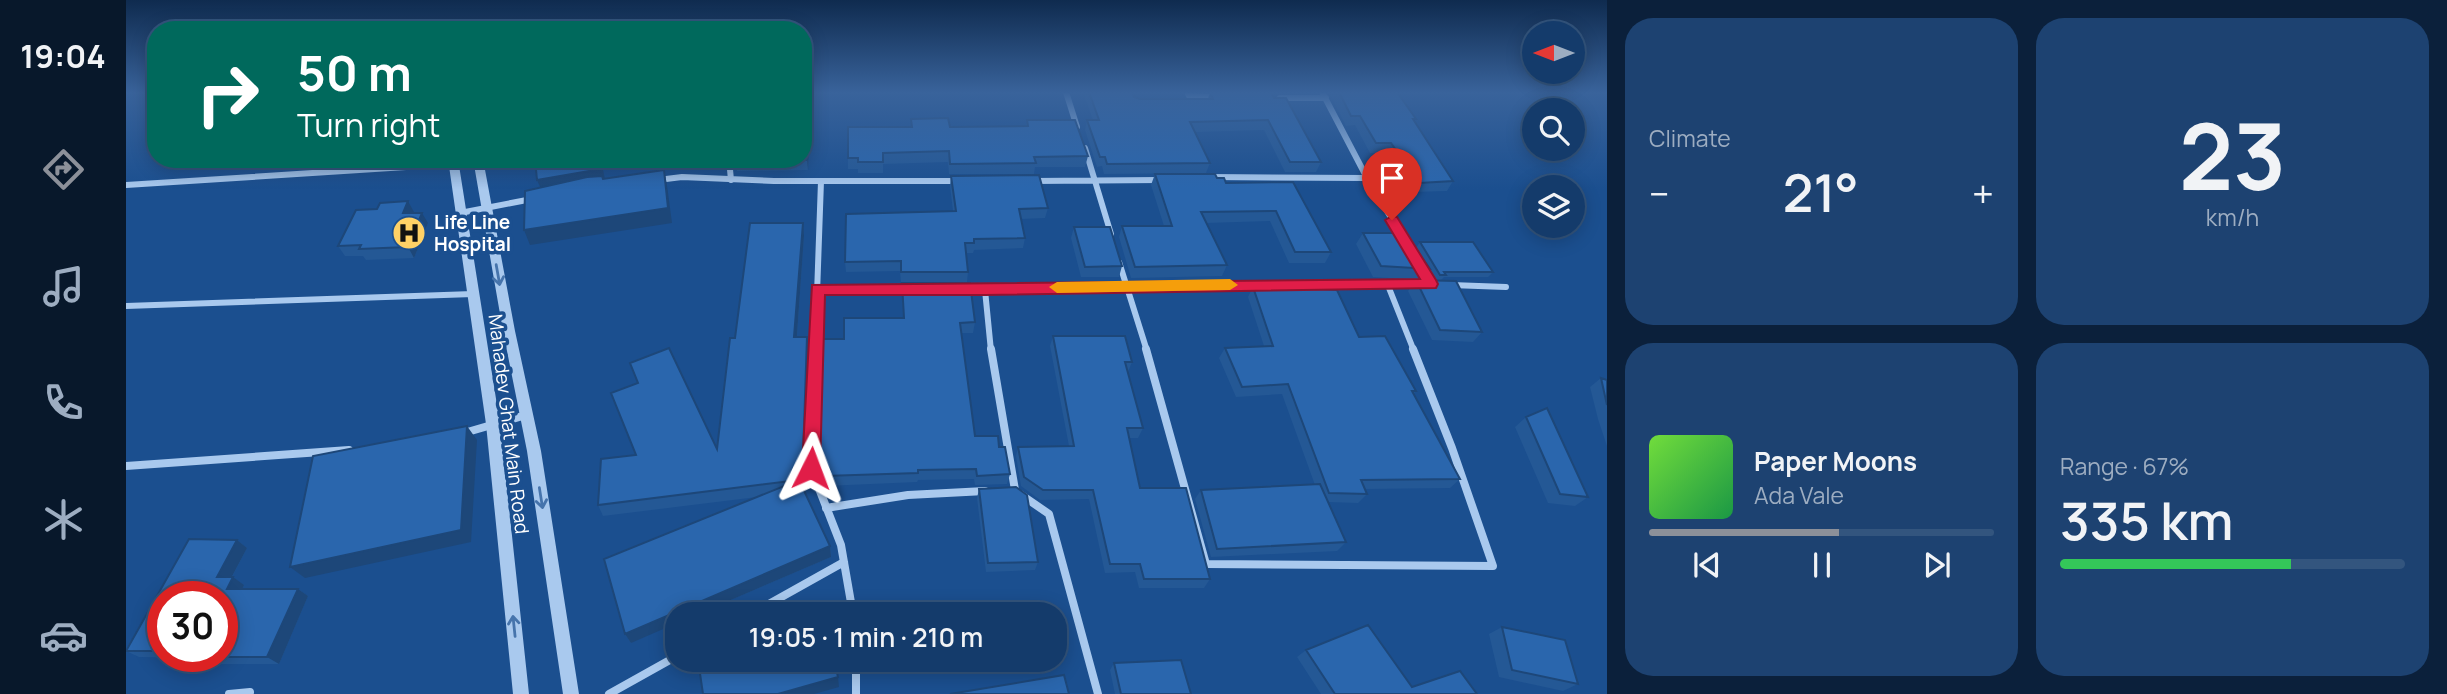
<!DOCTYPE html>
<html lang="en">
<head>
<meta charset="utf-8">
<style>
	:root { --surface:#143b6b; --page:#1d4271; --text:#f1f3f6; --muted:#9dadc1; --line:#33557e; --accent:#8c9099 }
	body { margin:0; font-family:Manrope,sans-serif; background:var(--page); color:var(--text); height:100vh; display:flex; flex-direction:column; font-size:26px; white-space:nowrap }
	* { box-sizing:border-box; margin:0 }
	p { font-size:23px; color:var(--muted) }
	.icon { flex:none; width:38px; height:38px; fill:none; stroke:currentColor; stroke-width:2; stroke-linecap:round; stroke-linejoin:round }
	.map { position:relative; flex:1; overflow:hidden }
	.drawer { display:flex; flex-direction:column; gap:18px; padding:18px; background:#0b203b; width:840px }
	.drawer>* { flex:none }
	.hud { position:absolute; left:21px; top:21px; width:665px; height:147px; border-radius:28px; box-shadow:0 4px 18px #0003,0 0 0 2px var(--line); background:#00695c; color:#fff; overflow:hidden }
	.needle { width:46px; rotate:270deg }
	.fabs { position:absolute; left:1396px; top:21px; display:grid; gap:14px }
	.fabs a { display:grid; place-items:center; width:63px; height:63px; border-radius:50%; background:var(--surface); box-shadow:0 4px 18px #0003,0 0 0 2px var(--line); font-size:35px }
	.speed { position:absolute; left:21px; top:581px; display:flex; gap:14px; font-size:35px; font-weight:700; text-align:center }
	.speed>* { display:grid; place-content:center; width:91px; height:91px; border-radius:50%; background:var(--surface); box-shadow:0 4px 18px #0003,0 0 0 2px var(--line); line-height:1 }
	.speed .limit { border:10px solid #d22; background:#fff; color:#111 }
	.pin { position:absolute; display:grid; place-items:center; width:60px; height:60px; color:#fff; margin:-72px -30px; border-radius:50% 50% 50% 0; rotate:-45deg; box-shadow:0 0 7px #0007 }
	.pin .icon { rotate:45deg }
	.me { position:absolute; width:77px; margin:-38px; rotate:3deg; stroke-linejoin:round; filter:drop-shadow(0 0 5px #0008) }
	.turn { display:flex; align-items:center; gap:24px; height:147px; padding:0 35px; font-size:32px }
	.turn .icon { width:91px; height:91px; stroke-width:2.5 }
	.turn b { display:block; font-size:49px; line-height:60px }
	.big { font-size:52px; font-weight:600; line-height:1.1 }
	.drawer .widget { flex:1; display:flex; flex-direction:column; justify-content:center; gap:10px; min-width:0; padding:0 24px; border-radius:28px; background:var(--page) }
	.drawer .dial { align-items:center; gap:0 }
	.dial b { font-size:91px; line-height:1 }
	.song { display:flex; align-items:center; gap:21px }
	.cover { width:84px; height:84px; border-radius:10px; background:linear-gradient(135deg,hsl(100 70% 55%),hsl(140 70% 35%)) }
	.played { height:7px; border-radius:4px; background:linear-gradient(90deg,var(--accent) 55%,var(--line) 55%) }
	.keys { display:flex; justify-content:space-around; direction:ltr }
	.heat { display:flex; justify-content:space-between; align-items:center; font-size:38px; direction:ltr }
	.charge { height:10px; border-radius:5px; background:linear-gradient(90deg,#34c759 67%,var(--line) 0) }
	.drawer .tiles { flex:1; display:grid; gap:18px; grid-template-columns:repeat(2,1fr) }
	.trip { position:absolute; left:539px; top:602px; width:402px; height:70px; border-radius:28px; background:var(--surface); box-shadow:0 4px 18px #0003,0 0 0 2px var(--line); font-weight:600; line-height:70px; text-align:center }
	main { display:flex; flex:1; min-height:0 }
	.tab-bar { display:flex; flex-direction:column; width:126px; justify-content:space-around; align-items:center; background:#08182b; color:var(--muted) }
	.tab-bar .icon { width:49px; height:49px }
	.tab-bar .on { color:var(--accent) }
	.tab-bar b { font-size:32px; color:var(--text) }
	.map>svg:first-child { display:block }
</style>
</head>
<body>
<main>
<nav class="tab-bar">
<b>19:04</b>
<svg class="icon on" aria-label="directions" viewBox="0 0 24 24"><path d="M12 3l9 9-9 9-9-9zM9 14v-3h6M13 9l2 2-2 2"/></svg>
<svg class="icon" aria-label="music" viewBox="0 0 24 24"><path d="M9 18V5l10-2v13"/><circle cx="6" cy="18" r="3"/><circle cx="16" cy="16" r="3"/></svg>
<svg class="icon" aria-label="phone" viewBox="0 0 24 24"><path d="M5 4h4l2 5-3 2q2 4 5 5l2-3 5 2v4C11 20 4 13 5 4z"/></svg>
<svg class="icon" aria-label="climate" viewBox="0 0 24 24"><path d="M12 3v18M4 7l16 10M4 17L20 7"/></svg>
<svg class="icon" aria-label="car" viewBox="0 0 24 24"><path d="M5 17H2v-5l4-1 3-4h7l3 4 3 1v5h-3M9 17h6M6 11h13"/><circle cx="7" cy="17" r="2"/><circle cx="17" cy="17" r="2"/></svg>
</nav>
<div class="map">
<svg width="1481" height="694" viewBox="0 0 1481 694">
	<rect width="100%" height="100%" fill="#1b4f8f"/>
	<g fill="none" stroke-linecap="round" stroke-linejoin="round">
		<path stroke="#a9c9ee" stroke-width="6" d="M940 92 951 127
			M1061 92 1063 96 1090 97
			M1196 92 1241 178 1279 241
			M1154 98H1200
			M959 148 985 234
			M603 159 605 180
			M1084 177 1241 178
			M532 180 556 177 648 181H834
			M906 181 1034 180
			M0 185 327 164
			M334 213 406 199
			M993 262 1021 351
			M1261 283 1288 351
			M1325 285 1380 287
			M691 289 785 290
			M835 290 1296 284
			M859 290 865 351
			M0 306 347 294
			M689 351 695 181"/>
		<path stroke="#a9c9ee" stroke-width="8" d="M689 349 685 468 715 545 727 614
			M865 349 889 490
			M1020 349 1080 564 1367 566 1326 448 1287 349
			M338 433 400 415
			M0 466 223 450
			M894 494 923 514 972 694
			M700 508 782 495 859 491
			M625 614 718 562
			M730 660V694
			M103 694 124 692
			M483 694 551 656"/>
		<path fill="#a9c9ee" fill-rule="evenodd" d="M322 159H332L374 424 403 694H387L360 424Z
			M347 159H357L389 331 415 451 453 694H437L401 451 377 331Z"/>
	</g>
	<path fill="#245895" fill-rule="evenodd" d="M957 92H1006L1008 97 1014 99H1082L1084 92 1148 98 1195 162 1190 172H1159L1138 130 1069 132 1084 163 1080 173 978 174 976 166 971 167 959 130 961 120H967Z
		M1203 92H1271L1290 119 1288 121 1327 181 1321 191 1286 192 1259 153H1244L1229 125 1220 126Z
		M785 119 824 127 900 126 901 120 962 156 959 167H909L908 174H823L822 162 757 164V173H732V169H722V127H785Z
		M684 125V136L682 170 611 171 609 159Z
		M1029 174 1091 178 1100 183 1167 182 1205 252 1199 263H1163L1144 221 1080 223 1101 265 1096 276 1005 278 993 237 996 226H1038L1025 185Z
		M825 176 922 208 919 218 895 219 899 238 897 248 848 250 847 253H840L842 272 841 282 775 283 774 271 720 272 719 262 827 211 824 186Z
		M282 201 288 213 302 223 288 258 240 260 237 256H219L212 246 251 209Z
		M677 223 678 236 671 337 682 349 679 461 684 475 685 486 676 487 704 546 705 557 572 614H551L505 643 499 634 631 497 477 516 472 505 510 455 512 383 504 363 591 449 609 338Z
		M948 227 996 266 993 277H955L945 238Z
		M1237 233 1295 256 1290 248 1294 242 1367 272 1362 277H1318L1315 280H1309L1303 270 1296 280 1247 277 1230 244Z
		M1290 280 1356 332 1347 342 1306 340 1282 291Z
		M776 283 849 322 847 333H836L849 436 873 447 884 474 881 484 849 485 848 479 792 480 791 482 699 486 692 467 691 457 718 339 777 318Z
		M1127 287 1233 337 1290 391 1287 394 1334 479 1324 488 1239 489 1241 494 1232 503 1202 502 1220 542 1211 551 1085 557 1069 499 1075 490 1189 485 1156 394 1110 397 1093 358 1099 348 1138 346 1122 297Z
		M927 336 1006 362 1002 372 1017 428 1012 438H1003L1014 488 1084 579 1078 588H1013L1009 572 979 573 963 499 914 500 895 486 890 456 892 447 943 446 924 346Z
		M1475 378 1481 380V446L1472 419 1464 387Z
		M1400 417 1462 497 1449 506 1422 503 1389 427Z
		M853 489 912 562 909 570 860 572 851 498Z
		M63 539 111 540 121 548 106 577 118 585 116 589H172L182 596 153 664H90L79 658 13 657 0 651V649ZM37 597H96V656H37Z
		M1376 627 1452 684 1437 691 1373 677 1363 634Z
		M1180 650 1286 687 1351 694H1195L1171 657Z
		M758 660H837L836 663 759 666Z
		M988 663 1065 694H989L984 670Z"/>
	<path fill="#1d4779" d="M684 125V136L682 170 681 160Z
		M474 159H475L479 180 416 191 411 180Z
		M538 170 541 185 546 223 404 245 398 230Z
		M282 201 288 212 283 224 277 213Z
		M296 213 302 223 288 258 282 247Z
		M677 223 678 236 670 349 668 337Z
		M681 337 682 349 678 468 677 457Z
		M341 426 351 440 345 542 179 578 164 567Z
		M111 540 121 548 102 584 91 577Z
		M704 546 705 557 572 614H551V623L505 643 499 634Z
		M107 577 118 585 113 596 101 589Z
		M172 589 182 596 153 664 141 657Z
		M712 677 713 687 688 694H652Z"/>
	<path fill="#2a66ad" stroke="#1d4779" stroke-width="2" d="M963 92H1006L1008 97 1014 99H1087L1084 92 1145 93 1148 98H1160L1195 162H1164L1142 120 1064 122 1084 163 981 164 979 157H974L961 120H973Z
		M1213 92H1271L1290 119H1287L1327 181 1293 183 1265 143H1250L1234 116H1225Z
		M822 118 824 127 902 126 901 120H949L962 156 908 157 910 163 824 164 823 151 757 153V162H732V158H722V127H786L785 119Z
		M684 125 681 160H609L677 159V126Z
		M409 159H474L475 169 411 180Z
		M538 170 542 208 398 230 399 191 461 177 476 176 477 179Z
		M1029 174H1089L1091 178H1098L1100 183 1167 182 1205 252H1169L1150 211 1075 212 1101 265 1009 267 996 226H1046Z
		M913 175 922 208 893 209 899 238 848 239V243H839L842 272H775V261L719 262 720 214 830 211 825 176Z
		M282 201 277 213H296L282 247 233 249 235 245 212 246 230 210 251 209 254 203Z
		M624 223H677L668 337H681L677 457 684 475 671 476 673 480 472 505 475 459 510 455 485 393 512 383 504 363 543 348 591 449 604 338H609Z
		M948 227H984L996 266 959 267Z
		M1237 233H1279L1304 269 1255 266Z
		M1294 242H1347L1367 272H1318L1320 275H1314Z
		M1290 280 1330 281 1356 332 1314 330Z
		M776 283H844L849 322 834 323 849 436H872L873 447H879L884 474 851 476 850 469 792 470V473L698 476 691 457 695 339H718V318H778Z
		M1127 287 1211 290 1233 337 1259 336 1290 391H1286L1334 479 1235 480 1241 494 1203 493 1162 384 1116 387 1099 348 1147 346Z
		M927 336H999L1006 362H999L1017 428H1001L1014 488H1060L1084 579H1018L1014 564H984L967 490H917L898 477 892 447 948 446Z
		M1475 378 1481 380V405Z
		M1421 408 1462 497 1434 494 1400 417Z
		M341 426 335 530 164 567 187 456Z
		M673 480 704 546 499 634 478 559Z
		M1194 484 1220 542 1091 549 1075 490Z
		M890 487 901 495 912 562 862 563 853 489Z
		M63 539 111 540 91 577H107L101 589H172L141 657H78V656H96V597H37V651H0Z
		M695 602 697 614H649Z
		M1242 625 1286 687 1334 671 1351 694H1209L1180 650Z
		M1376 627 1439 640 1452 684 1386 670Z
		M572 660H708L712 677 652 694H577Z
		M1055 660 1065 694H995L988 663Z
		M938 675 943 694H824Z"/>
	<defs><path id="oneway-shaft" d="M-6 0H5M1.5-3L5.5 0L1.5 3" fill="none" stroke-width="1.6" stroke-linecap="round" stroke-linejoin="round" transform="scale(1.75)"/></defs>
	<g stroke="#4674ac">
		<use href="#oneway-shaft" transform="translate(372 275) rotate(80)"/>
		<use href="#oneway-shaft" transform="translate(415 498) rotate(81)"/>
		<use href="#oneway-shaft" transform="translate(388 626) rotate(-96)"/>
	</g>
	<linearGradient id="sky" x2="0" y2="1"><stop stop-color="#0f2b4f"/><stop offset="0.49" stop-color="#39639b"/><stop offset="1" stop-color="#39639b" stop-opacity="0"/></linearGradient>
	<rect width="1481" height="189" fill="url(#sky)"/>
	<path fill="#e11d48" stroke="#92132f" stroke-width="2" d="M1266 216 1271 217 1310 280 1312 284 1310 288 859 295H699L694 468 691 474 685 476 678 474 676 468 686 285 1294 279 1259 220Z"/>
	<path fill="#f59e0b" d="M1104 279 1112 285 1104 290 931 293 923 287 931 282Z"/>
	<defs>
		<symbol id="hospital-disc" viewBox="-11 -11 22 22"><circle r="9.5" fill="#ffd166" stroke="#1b4f8f"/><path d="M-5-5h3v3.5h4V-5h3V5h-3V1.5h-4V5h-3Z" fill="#111"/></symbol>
	</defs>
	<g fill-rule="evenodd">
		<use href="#hospital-disc" x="264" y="214" width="38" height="38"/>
	</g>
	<g text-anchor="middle" stroke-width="7" stroke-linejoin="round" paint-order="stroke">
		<g font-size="19" font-weight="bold" fill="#fff" stroke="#1b4f8f" text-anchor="start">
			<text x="308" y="229">Life Line<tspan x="308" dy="22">Hospital</tspan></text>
		</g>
		<g font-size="19" fill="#fff" stroke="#1b4f8f">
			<text transform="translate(383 424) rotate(83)" y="7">Mahadev Ghat Main Road</text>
		</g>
	</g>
</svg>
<div class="fabs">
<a><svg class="needle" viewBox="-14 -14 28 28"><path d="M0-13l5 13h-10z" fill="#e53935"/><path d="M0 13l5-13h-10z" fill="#9dadc1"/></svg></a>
<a><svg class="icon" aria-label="search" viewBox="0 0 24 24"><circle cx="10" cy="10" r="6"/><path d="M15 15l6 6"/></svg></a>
<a><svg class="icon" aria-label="layers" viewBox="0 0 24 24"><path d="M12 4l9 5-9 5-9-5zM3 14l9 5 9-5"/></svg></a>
</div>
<div class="speed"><div class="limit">30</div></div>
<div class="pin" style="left:1266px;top:220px;background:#d93025"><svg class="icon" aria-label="arrive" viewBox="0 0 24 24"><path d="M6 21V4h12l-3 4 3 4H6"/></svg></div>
<svg class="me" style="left:685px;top:468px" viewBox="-20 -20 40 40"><path d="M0-17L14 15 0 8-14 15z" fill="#e11d48" stroke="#fff" stroke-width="4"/></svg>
<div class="trip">19:05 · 1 min · 210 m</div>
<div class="hud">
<div class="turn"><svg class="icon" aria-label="right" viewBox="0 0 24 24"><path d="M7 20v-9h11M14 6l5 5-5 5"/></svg><div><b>50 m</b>Turn right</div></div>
</div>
</div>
<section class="drawer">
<div class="tiles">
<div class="widget"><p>Climate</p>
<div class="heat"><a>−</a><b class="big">21°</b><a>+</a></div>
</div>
<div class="widget dial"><b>23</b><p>km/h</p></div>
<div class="widget">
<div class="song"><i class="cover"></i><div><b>Paper Moons</b><p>Ada Vale</p></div></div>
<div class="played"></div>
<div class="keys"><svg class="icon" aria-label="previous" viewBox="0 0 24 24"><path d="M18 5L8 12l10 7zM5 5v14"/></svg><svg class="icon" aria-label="pause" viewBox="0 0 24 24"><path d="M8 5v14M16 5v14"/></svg><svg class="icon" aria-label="next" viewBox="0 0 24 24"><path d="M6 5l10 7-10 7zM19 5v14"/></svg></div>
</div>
<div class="widget"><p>Range · 67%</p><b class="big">335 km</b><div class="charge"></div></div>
</div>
</section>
</main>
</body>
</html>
